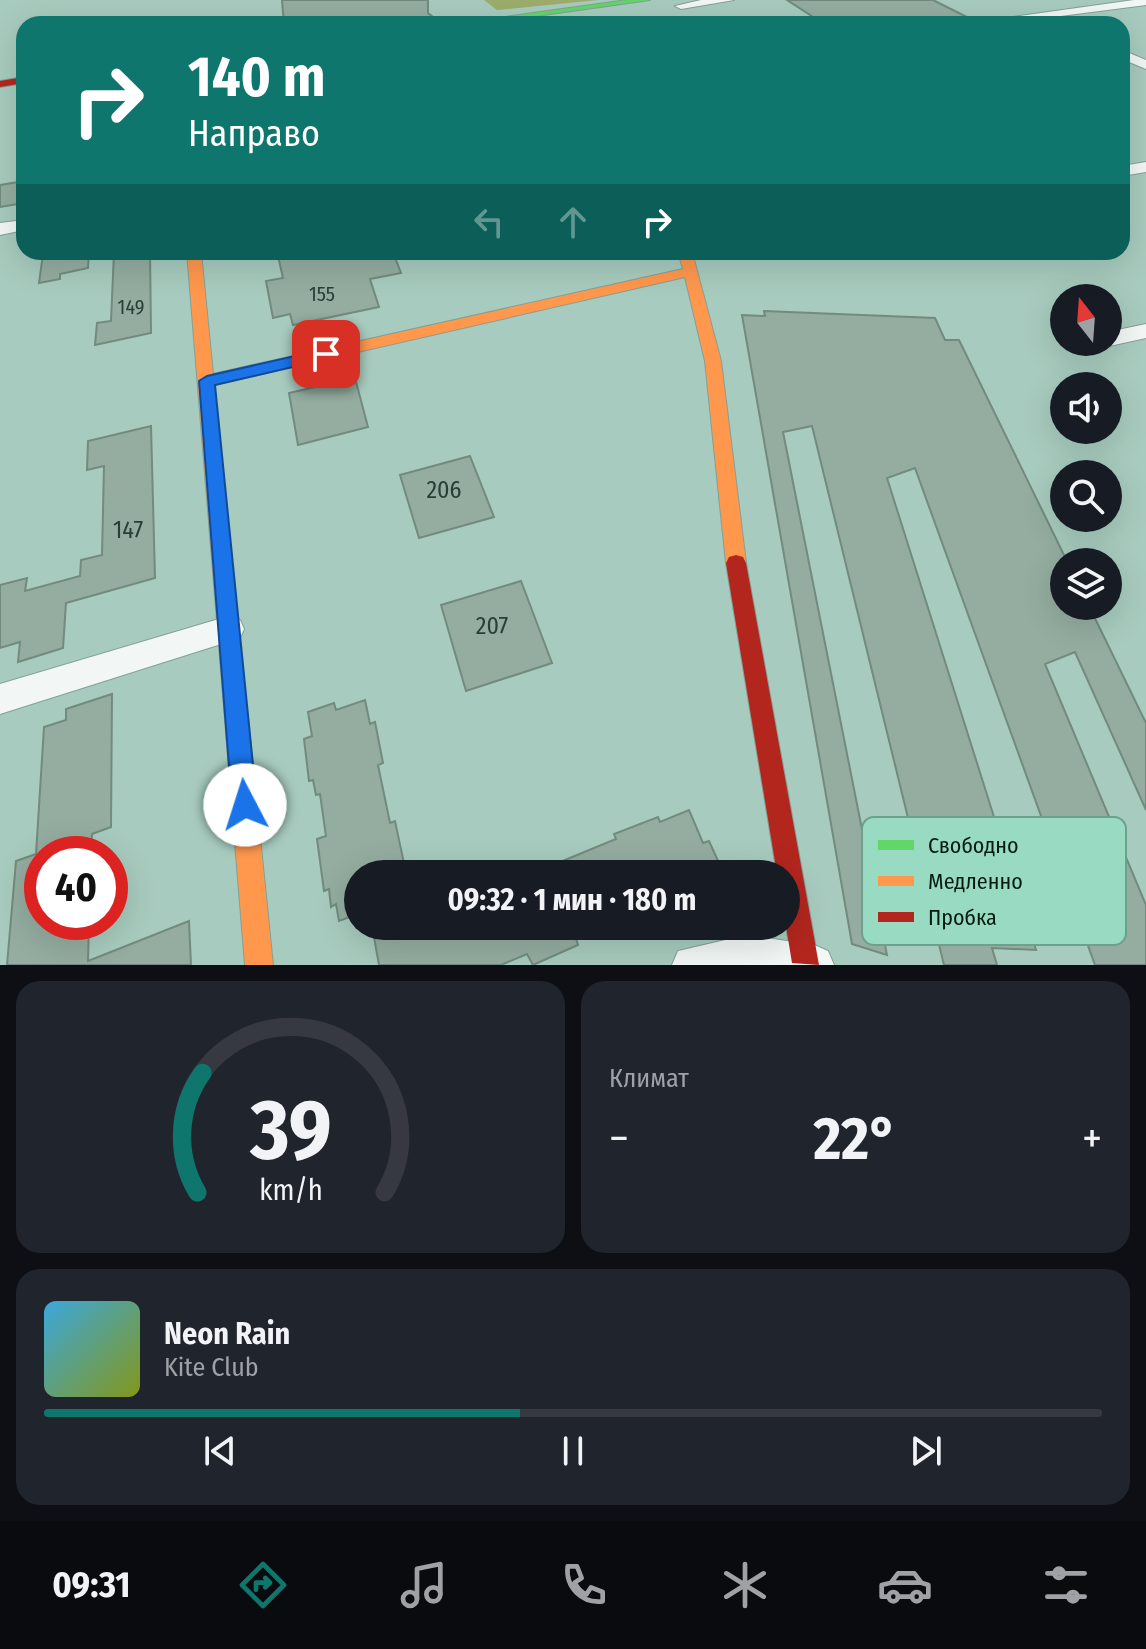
<!DOCTYPE html>
<html lang="ru">
<head>
<meta charset="utf-8">
<style>
	:root { --surface:#171b24; --page:#20242c; --text:#f1f3f6; --muted:#9ea1a6; --line:#363941; --accent:#0f766e }
	body { margin:0; font-family:"Fira Sans Condensed",sans-serif; background:var(--page); color:var(--text); height:100vh; display:flex; flex-direction:column; font-size:30px; white-space:nowrap }
	* { box-sizing:border-box; margin:0 }
	p { font-size:26px; color:var(--muted) }
	.icon { flex:none; width:44px; height:44px; fill:none; stroke:currentColor; stroke-width:2; stroke-linecap:round; stroke-linejoin:round }
	.map { position:relative; height:965px; overflow:hidden }
	.details { display:flex; flex-direction:column; gap:16px; padding:16px; background:#0d0f14; flex:1 }
	.details>* { flex:none }
	.guide { position:absolute; left:16px; top:16px; width:1114px; height:244px; border-radius:24px; box-shadow:0 8px 32px #0002; background:#0f766e; color:#fff; overflow:hidden }
	.needle { width:52px; rotate:343deg }
	.controls { position:absolute; left:1050px; top:284px; display:grid; gap:16px }
	.controls a { display:grid; place-items:center; width:72px; height:72px; border-radius:50%; background:var(--surface); box-shadow:0 8px 32px #0002; font-size:40px }
	.speed { position:absolute; left:24px; top:836px; display:flex; gap:16px; font-size:40px; font-weight:700; text-align:center }
	.speed>* { display:grid; place-content:center; width:104px; height:104px; border-radius:50%; background:var(--surface); box-shadow:0 8px 32px #0002; line-height:1 }
	.speed .limit { border:12px solid #d22; background:#fff; color:#111 }
	.pin { position:absolute; display:grid; place-items:center; width:68px; height:68px; color:#fff; margin:-34px; border-radius:16px; box-shadow:0 4px 12px #0006 }
	.me { position:absolute; width:88px; margin:-44px; rotate:355deg; stroke-linejoin:round; filter:drop-shadow(0 0 6px #0008) }
	.turn { display:flex; align-items:center; gap:28px; height:168px; padding:0 40px; font-size:36px }
	.turn .icon { width:104px; height:104px; stroke-width:2.5 }
	.turn b { display:block; font-size:56px; line-height:68px }
	.lanes { display:flex; align-items:center; height:76px; padding:0 40px; background:#0003; justify-content:center; gap:40px; direction:ltr }
	.lanes .off { opacity:.35 }
	.big { font-size:60px; font-weight:700; line-height:1.1 }
	.details .tile { flex:1; display:flex; flex-direction:column; justify-content:center; gap:12px; min-width:0; padding:0 28px; border-radius:24px; background:var(--page) }
	.details .dial { align-items:center; gap:0 }
	.dial svg { height:208px; overflow:visible; fill:none; stroke:var(--line); stroke-width:7; stroke-linecap:round; text-anchor:middle }
	.dial text { fill:var(--text); stroke:none }
	.song { display:flex; align-items:center; gap:24px }
	.cover { width:96px; height:96px; border-radius:12px; background:linear-gradient(135deg,hsl(200 70% 55%),hsl(70 70% 35%)) }
	.played { height:8px; border-radius:4px; background:linear-gradient(90deg,var(--accent) 45%,var(--line) 45%) }
	.keys { display:flex; justify-content:space-around; direction:ltr }
	.heat { display:flex; justify-content:space-between; align-items:center; font-size:44px; direction:ltr }
	.details .tiles { flex:1; display:grid; gap:16px; grid-template-columns:1fr 1fr }
	.tile:last-child { grid-column:span 2 }
	.trip { position:absolute; left:344px; top:860px; width:456px; height:80px; border-radius:40px; background:var(--surface); box-shadow:0 8px 32px #0002; font-weight:700; line-height:80px; text-align:center }
	.tab-bar { display:flex; height:128px; justify-content:space-around; align-items:center; background:#090b0e; color:var(--muted) }
	.tab-bar .icon { width:56px; height:56px }
	.tab-bar .active { color:var(--accent) }
	.tab-bar b { font-size:36px; color:var(--text) }
	.map>svg:first-child { display:block }
</style>
</head>
<body>
<div class="map">
<svg width="1146" height="965" viewBox="0 0 1146 965">
	<rect width="100%" height="100%" fill="#a7cbbe"/>
	<path fill="#9cad6b" d="M484 0H598L497 10Z"/>
	<path fill="#94ada0" stroke="#728b7e" stroke-width="2" d="M282 0H428V13L433 17 398 23 395 17 284 24Z
		M787 0H933L967 17 918 24 908 20 824 24Z
		M24 181V203L0 207V185Z
		M55 252H89L88 268 60 274V279L39 283 43 254Z
		M114 252H150L151 333 95 345 97 323 111 321Z
		M277 252H393L401 273 370 279 379 307 293 325 290 314 273 318 266 281 283 278Z
		M764 311 935 318 945 340H959L1064 555V606H1089L1146 723V810L1075 652 1045 664 1146 905V965H1095L915 468 887 478 1036 950 992 948 997 965H944L812 426 783 432 887 955 852 944 742 315 765 316Z
		M355 378 368 427 298 445 289 393Z
		M151 426 155 578 66 603 63 648 18 662 20 642 0 648V585L27 578 25 591 80 576 81 560 102 555 104 466 87 470 88 441Z
		M470 456 494 517 419 538 400 475Z
		M521 581 552 663 466 691 441 605Z
		M112 694 111 827 92 834 91 854H42V922H89L88 961 189 921 191 965H7L16 861 36 854 44 727 66 720V709Z
		M365 700 370 724 375 722 383 763 378 765 390 823 395 821 405 868 399 870 400 874H358V914L339 921 336 904 331 907 329 889 324 891 317 839 326 836 320 794 316 795 313 780 309 781 304 739 312 736 308 712 334 703 336 710Z
		M689 810 703 843 709 841 724 874H531L616 839 614 834 658 817 660 822Z
		M372 926H572L578 945 533 965 527 954 501 965H379Z"/>
	<g fill="none" stroke-linecap="round" stroke-linejoin="round">
		<defs>
			<path id="street" d="M701 0H734L681 9 675 6Z
				M1134 0H1146V5L998 24H963Z
				M1122 50 1146 60V69L1122 59Z
				M1146 162V172L1122 176V166Z
				M24 220V230L0 235V223Z
				M1146 324V338L1082 352 1071 345 1073 342H1108V332Z
				M229 616 240 620 244 629 240 638 0 714V684Z
				M747 935 814 945 828 951 834 965H672L678 951Z"/>
			<path id="fast" d="M627 0H650L479 24H455Z"/>
			<path id="slow" d="M187 252H201L213 374 683 269 678 252H692L721 361 746 563 743 569 736 571 729 569 726 563 705 361 685 277 214 385 273 965H245Z"/>
			<path id="jam" d="M24 77V83L0 87V81Z
				M736 555 743 557 746 563 819 965 792 963 786 926V874H777L726 563 729 557Z"/>
		</defs>
		<use href="#street" stroke="#84a096" stroke-width="2"/>
		<use href="#fast" stroke="#84a096" stroke-width="2"/>
		<use href="#slow" stroke="#84a096" stroke-width="2"/>
		<use href="#jam" stroke="#84a096" stroke-width="2"/>
		<use href="#street" fill="#f2f7f5" fill-rule="evenodd"/>
		<use href="#fast" fill="#63d668" fill-rule="evenodd"/>
		<use href="#slow" fill="#ff974d" fill-rule="evenodd"/>
		<use href="#jam" fill="#b3261e" fill-rule="evenodd"/>
	</g>
	<path fill="#1a73e8" stroke="#114b97" stroke-width="2" d="M326 349 334 354 332 358 215 385 257 805 253 814 245 818 236 814 232 805 199 381 207 376Z"/>
	<g text-anchor="middle" stroke-width="7" stroke-linejoin="round" paint-order="stroke">
		<g font-size="20" fill="#264037">
			<text x="322" y="301">155</text>
			<text x="131" y="314">149</text>
		</g>
		<g font-size="24" fill="#264037">
			<text x="444" y="498">206</text>
			<text x="128" y="538">147</text>
			<text x="492" y="634">207</text>
		</g>
	</g>
	<rect x="862" y="817" width="264" height="128" rx="12" fill="#98dac2" stroke="#6ba18e" stroke-width="2"/>
	<rect x="878" y="840" width="36" height="10" fill="#63d668"/>
	<rect x="878" y="876" width="36" height="10" fill="#ff974d"/>
	<rect x="878" y="912" width="36" height="10" fill="#b3261e"/>
	<g font-size="22" fill="#021c14">
		<text x="928" y="853">Свободно</text>
		<text x="928" y="889">Медленно</text>
		<text x="928" y="925">Пробка</text>
	</g>
</svg>
<div class="controls">
<a><svg class="needle" viewBox="-14 -14 28 28"><path d="M0-13l5 13h-10z" fill="#e53935"/><path d="M0 13l5-13h-10z" fill="#9ea1a6"/></svg></a>
<a><svg class="icon" aria-label="sound" viewBox="0 0 24 24"><path d="M4 9h4l5-4v14l-5-4H4zM17 9q2 3 0 6"/></svg></a>
<a><svg class="icon" aria-label="search" viewBox="0 0 24 24"><circle cx="10" cy="10" r="6"/><path d="M15 15l6 6"/></svg></a>
<a><svg class="icon" aria-label="layers" viewBox="0 0 24 24"><path d="M12 4l9 5-9 5-9-5zM3 14l9 5 9-5"/></svg></a>
</div>
<div class="speed"><div class="limit">40</div></div>
<div class="pin" style="left:326px;top:354px;background:#d93025"><svg class="icon" aria-label="arrive" viewBox="0 0 24 24"><path d="M6 21V4h12l-3 4 3 4H6"/></svg></div>
<svg class="me" style="left:245px;top:805px" viewBox="-20 -20 40 40"><circle r="19" fill="#fff"/><path d="M0-13L10 11 0 6-10 11z" fill="#1a73e8"/></svg>
<div class="trip">09:32 · 1 мин · 180 m</div>
<div class="guide">
<div class="turn"><svg class="icon" aria-label="right" viewBox="0 0 24 24"><path d="M7 20v-9h11M14 6l5 5-5 5"/></svg><div><b>140 m</b>Направо</div></div>
<div class="lanes"><svg class="icon off" aria-label="left" viewBox="0 0 24 24"><path d="M17 20v-9H6M10 6l-5 5 5 5"/></svg><svg class="icon off" aria-label="ahead" viewBox="0 0 24 24"><path d="M12 20V5M6 11l6-6 6 6"/></svg><svg class="icon" aria-label="right" viewBox="0 0 24 24"><path d="M7 20v-9h11M14 6l5 5-5 5"/></svg></div>
</div>
</div>
<section class="details">
<div class="tiles">
<div class="tile dial"><svg viewBox="0 0 100 80">
<path d="M14 69A42 42 0 1 1 86 69"/>
<path d="M14 69A42 42 0 0 1 16 23" stroke="#0f766e"/>
<text x="50" y="56" font-size="32" font-weight="700">39</text>
<text x="50" y="72" font-size="11">km/h</text>
</svg></div>
<div class="tile"><p>Климат</p>
<div class="heat"><a>−</a><b class="big">22°</b><a>+</a></div>
</div>
<div class="tile">
<div class="song"><i class="cover"></i><div><b>Neon Rain</b><p>Kite Club</p></div></div>
<div class="played"></div>
<div class="keys"><svg class="icon" aria-label="previous" viewBox="0 0 24 24"><path d="M18 5L8 12l10 7zM5 5v14"/></svg><svg class="icon" aria-label="pause" viewBox="0 0 24 24"><path d="M8 5v14M16 5v14"/></svg><svg class="icon" aria-label="next" viewBox="0 0 24 24"><path d="M6 5l10 7-10 7zM19 5v14"/></svg></div>
</div>
</div>
</section>
<nav class="tab-bar">
<b>09:31</b>
<svg class="icon active" aria-label="directions" viewBox="0 0 24 24"><path d="M12 3l9 9-9 9-9-9zM9 14v-3h6M13 9l2 2-2 2"/></svg>
<svg class="icon" aria-label="music" viewBox="0 0 24 24"><path d="M9 18V5l10-2v13"/><circle cx="6" cy="18" r="3"/><circle cx="16" cy="16" r="3"/></svg>
<svg class="icon" aria-label="phone" viewBox="0 0 24 24"><path d="M5 4h4l2 5-3 2q2 4 5 5l2-3 5 2v4C11 20 4 13 5 4z"/></svg>
<svg class="icon" aria-label="climate" viewBox="0 0 24 24"><path d="M12 3v18M4 7l16 10M4 17L20 7"/></svg>
<svg class="icon" aria-label="car" viewBox="0 0 24 24"><path d="M5 17H2v-5l4-1 3-4h7l3 4 3 1v5h-3M9 17h6M6 11h13"/><circle cx="7" cy="17" r="2"/><circle cx="17" cy="17" r="2"/></svg>
<svg class="icon" aria-label="filters" viewBox="0 0 24 24"><path d="M4 7h16M4 17h16"/><circle cx="9" cy="7" r="2"/><circle cx="15" cy="17" r="2"/></svg>
</nav>
</body>
</html>
